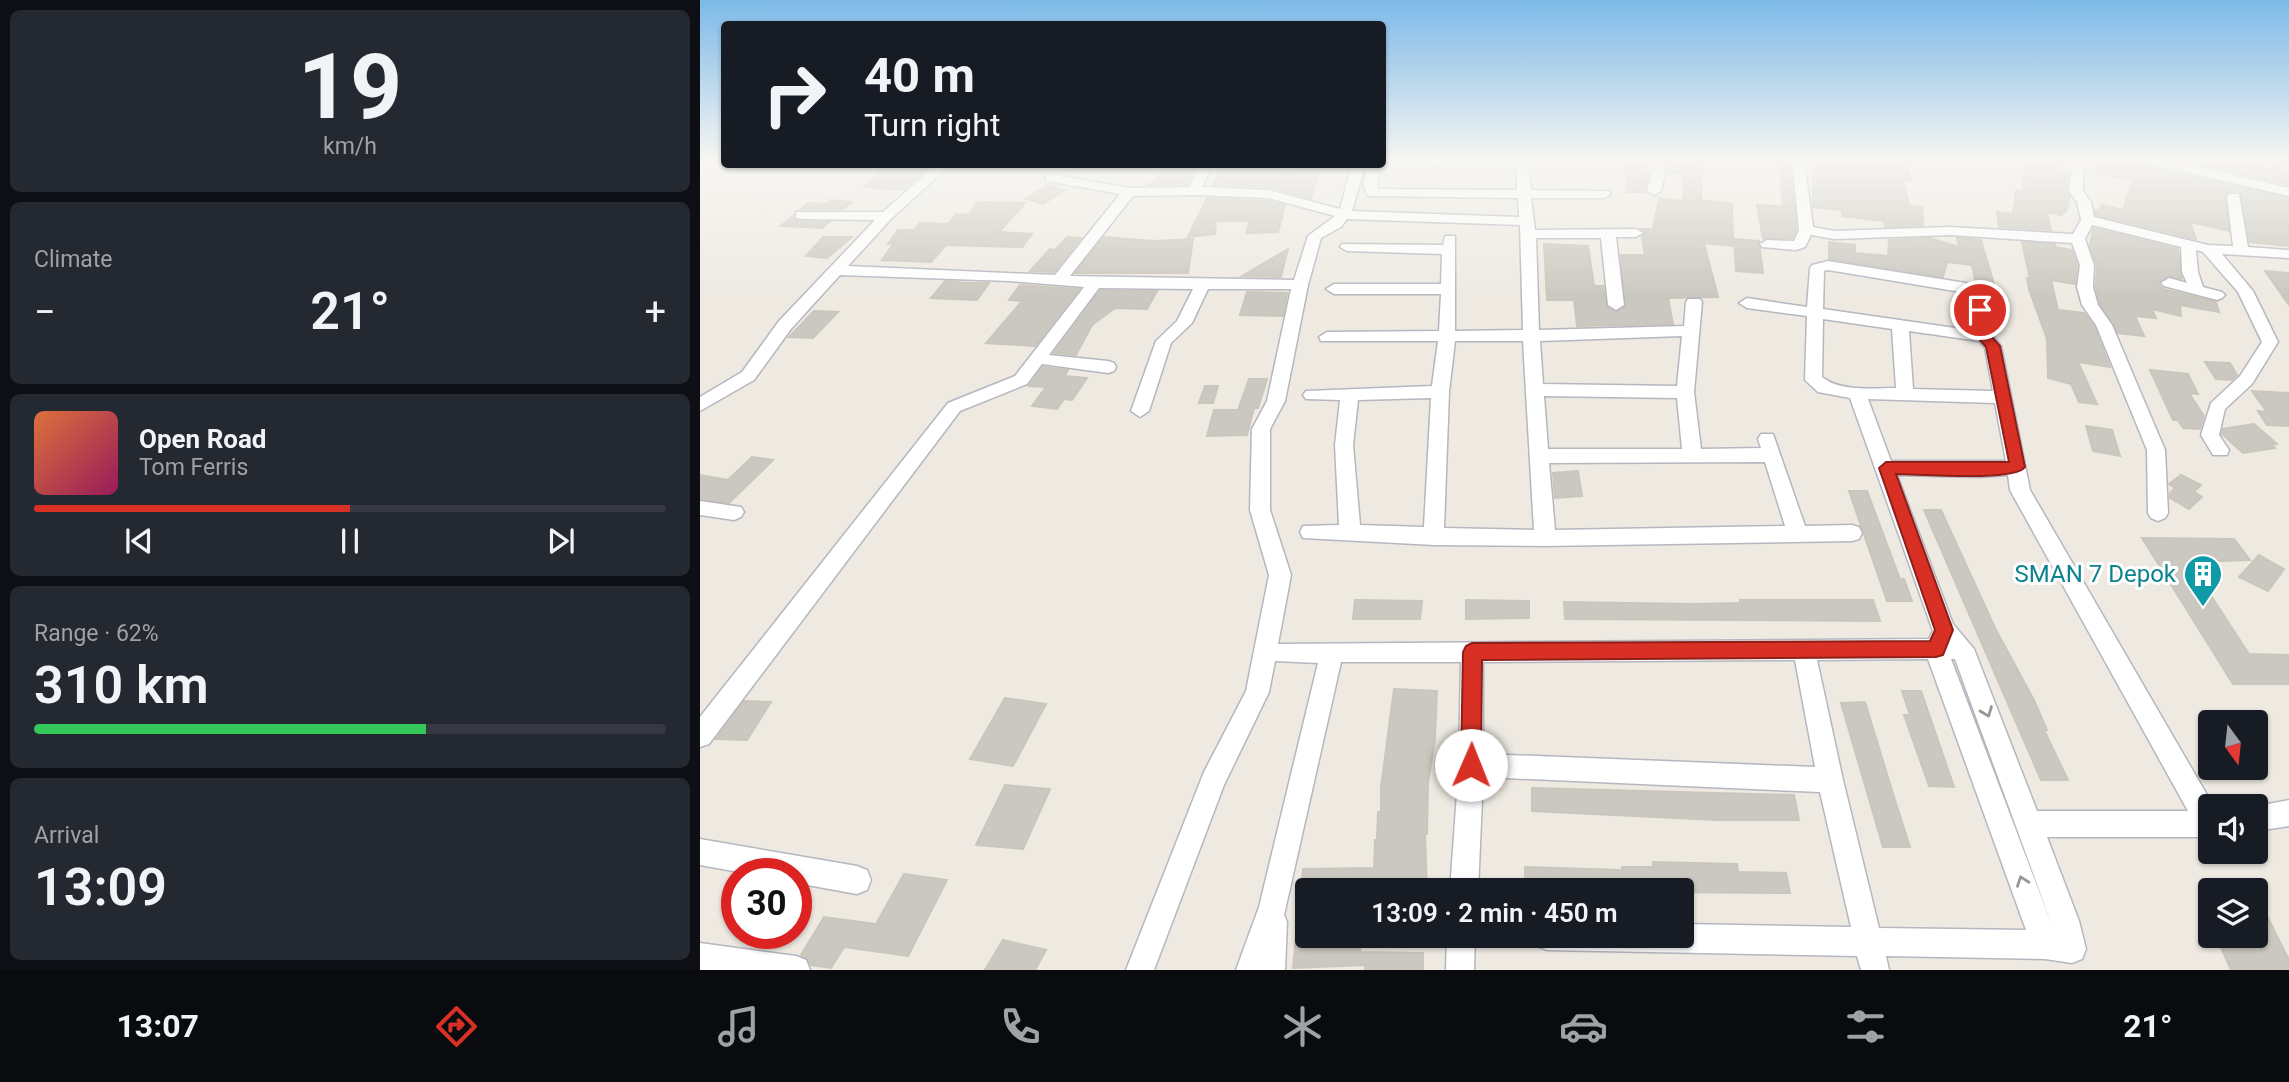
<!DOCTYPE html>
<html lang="en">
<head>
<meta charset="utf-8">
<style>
	:root { --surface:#171b24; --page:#242831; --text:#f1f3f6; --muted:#9ea1a6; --line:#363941; --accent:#d93025 }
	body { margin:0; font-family:Roboto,sans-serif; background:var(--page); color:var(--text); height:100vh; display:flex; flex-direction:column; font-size:26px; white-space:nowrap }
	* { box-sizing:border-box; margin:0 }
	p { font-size:23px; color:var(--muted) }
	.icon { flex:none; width:38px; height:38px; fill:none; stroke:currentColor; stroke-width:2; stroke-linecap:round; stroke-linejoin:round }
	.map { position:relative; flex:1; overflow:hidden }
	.sheet { display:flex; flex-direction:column; gap:10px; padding:10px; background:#0d0f14; width:700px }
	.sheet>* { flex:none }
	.guide { position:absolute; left:21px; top:21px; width:665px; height:147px; border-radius:7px; box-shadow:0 2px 5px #0004; background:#171b24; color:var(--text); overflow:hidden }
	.needle { width:46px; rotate:165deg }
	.controls { position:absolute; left:1498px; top:710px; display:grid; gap:14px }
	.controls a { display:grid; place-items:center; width:70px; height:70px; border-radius:7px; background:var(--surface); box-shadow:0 2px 5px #0004; font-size:35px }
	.speed { position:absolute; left:21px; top:858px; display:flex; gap:14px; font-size:35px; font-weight:700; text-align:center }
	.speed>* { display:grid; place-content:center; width:91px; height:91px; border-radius:50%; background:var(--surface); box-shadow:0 2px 5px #0004; line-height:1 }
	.speed .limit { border:10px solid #d22; background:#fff; color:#111 }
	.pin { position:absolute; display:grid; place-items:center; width:60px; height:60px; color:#fff; margin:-30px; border:4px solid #fff; border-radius:50%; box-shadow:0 2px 7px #0007 }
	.me { position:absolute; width:77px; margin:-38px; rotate:1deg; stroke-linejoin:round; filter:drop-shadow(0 0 5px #0008) }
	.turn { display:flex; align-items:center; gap:24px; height:147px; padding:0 28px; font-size:32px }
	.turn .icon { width:91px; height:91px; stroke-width:2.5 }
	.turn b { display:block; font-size:49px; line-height:60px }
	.big { font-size:52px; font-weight:600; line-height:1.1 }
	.sheet .card { flex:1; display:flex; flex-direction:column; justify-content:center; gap:10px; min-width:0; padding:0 24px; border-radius:10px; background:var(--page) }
	.sheet .dial { align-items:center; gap:0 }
	.dial b { font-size:91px; line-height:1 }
	.song { display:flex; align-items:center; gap:21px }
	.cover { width:84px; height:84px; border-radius:10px; background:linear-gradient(135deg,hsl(20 70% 55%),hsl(330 70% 35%)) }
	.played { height:7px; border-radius:4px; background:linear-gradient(90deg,var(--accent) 50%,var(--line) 50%) }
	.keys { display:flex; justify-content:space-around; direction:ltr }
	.heat { display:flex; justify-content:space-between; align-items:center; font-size:38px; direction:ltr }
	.charge { height:10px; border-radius:5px; background:linear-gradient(90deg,#34c759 62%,var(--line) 0) }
	.trip { position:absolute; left:595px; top:878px; width:399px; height:70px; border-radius:7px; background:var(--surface); box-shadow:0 2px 5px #0004; font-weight:600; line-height:70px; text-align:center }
	.dock { display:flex; height:112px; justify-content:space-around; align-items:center; background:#090b0e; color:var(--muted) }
	.dock .icon { width:49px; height:49px }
	.dock .on { color:var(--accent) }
	.dock b { font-size:32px; color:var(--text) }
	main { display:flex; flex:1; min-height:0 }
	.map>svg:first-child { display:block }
</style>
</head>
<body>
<main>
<section class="sheet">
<div class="card dial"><b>19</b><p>km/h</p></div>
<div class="card"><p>Climate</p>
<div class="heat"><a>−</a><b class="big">21°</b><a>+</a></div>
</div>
<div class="card">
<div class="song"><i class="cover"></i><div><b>Open Road</b><p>Tom Ferris</p></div></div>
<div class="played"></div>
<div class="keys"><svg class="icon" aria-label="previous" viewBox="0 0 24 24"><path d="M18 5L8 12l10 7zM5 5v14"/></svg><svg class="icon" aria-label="pause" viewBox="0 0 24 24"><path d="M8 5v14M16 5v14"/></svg><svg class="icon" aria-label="next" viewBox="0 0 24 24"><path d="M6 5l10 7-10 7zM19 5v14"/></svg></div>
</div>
<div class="card"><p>Range · 62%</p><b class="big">310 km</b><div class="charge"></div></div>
<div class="card"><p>Arrival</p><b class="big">13:09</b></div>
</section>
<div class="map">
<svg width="1589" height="970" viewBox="0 0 1589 970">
	<rect width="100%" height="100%" fill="#eeeae2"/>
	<path fill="#cac8c0" stroke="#cac6bb" stroke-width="2" d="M925 161H947L949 176 945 192H927Z
		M967 161H1002L1001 200 1032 204 1033 246 1004 243 1018 297 968 298 973 324 877 326 874 300H847L844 244 888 246 894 286H903L907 307 915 312 925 307 921 255H945L942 237 945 232 941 229H953L959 198 983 201 984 173 968 172Z
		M1079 161H1089L1094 206 1083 205Z
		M1113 161H1206L1211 180H1203L1209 205 1222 207 1223 225 1185 227 1184 221 1142 216V210L1113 207Z
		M1337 161H1361L1359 170 1368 172 1366 191 1370 197 1366 212H1362V215L1347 212 1351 230 1299 227 1297 212 1313 214 1316 190 1323 192 1324 164 1336 166Z
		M1397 161H1447L1449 167 1589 198V246L1550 242 1539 191H1529L1525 196 1529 231 1490 222 1496 239 1396 215 1395 210 1399 211 1401 205 1423 210 1433 180 1396 174Z
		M1484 161H1531L1575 169 1571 161H1589V185Z
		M189 164H232L204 190 164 187Z
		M476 164H495L488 184 449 185 465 171 470 172Z
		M523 164H539L535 171 596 173 600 164H621L611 199 568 187 513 185Z
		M348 185 365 190 343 204 326 199Z
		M507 198 568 201 585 205 578 232 546 233 550 221H516L515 234 488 237Z
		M130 200 152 202 143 209H101L108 203 126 204Z
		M278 202 325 203 299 232 332 234 322 247 246 245 231 262 182 260 194 243 188 244 198 230H214L220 223 247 224 257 214 268 215Z
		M1057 205 1094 207 1096 230 1092 238 1063 239Z
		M93 216 94 220 100 222H129L122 228 81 226Z
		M1393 228 1478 249 1482 279 1468 276 1460 281 1459 285 1463 289 1516 302 1519 312 1480 305 1481 316 1452 309 1456 318 1435 316 1444 336 1418 333 1400 304 1396 287 1397 265 1390 246Z
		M123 237H152L127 258 106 256Z
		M367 237 381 238 354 272 330 271 350 249 355 250Z
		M404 237 453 241 493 239 488 273H375Z
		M1230 238 1259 247 1257 238 1281 240 1296 291 1282 290 1276 285 1272 265 1247 262 1243 277 1129 259V242L1155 245V253L1188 256 1189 240Z
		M1034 239 1059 241 1063 273 1036 271Z
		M1322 242 1355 244V247L1372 250 1377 265 1375 284 1351 280 1358 310 1384 313 1394 326 1410 367 1378 362 1397 404 1379 402 1371 384 1348 378 1347 339 1329 289 1327 278 1330 279Z
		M588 249 581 277 542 276Z
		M1565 271 1589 273V305Z
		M245 281 268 283H289L277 300 231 298Z
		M320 285 379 289 335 346 286 343 322 301 309 300Z
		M400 291H457L447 309 415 308 392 325 376 355 354 353Z
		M547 292 587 293 583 316 540 315Z
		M114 311 138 312 113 338 89 337Z
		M1505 362 1530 363 1537 375 1532 380 1516 379Z
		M343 367 368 370 365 376 387 378 372 400 364 399 357 409 332 406 346 387 329 386Z
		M1450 370 1488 374 1498 394 1489 393 1504 416 1500 429 1483 428 1478 420H1473Z
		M549 379H567L558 408H554L547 435 507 436 514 410H538Z
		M505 386H518L513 403H499Z
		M1552 391 1589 393V426L1567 425 1558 411 1567 412Z
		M1554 424 1577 444 1572 445 1575 448 1543 453 1522 434 1523 429Z
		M1386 426 1412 430 1420 456 1393 451Z
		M52 457 73 460 29 503 0 499V475L28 480Z
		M878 471 882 496 855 498 853 473Z
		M1481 475 1501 485 1494 492 1502 497 1489 509 1470 498V493L1475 488 1469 484Z
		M1149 491H1167L1200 579H1204L1212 601H1187Z
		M1224 510H1241L1296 630 1334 700 1347 730H1344L1368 780H1341Z
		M1442 538 1534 539 1550 560 1489 562 1549 654 1589 655V684H1533Z
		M1559 555 1584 569 1568 591 1539 577Z
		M655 600 722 601 720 619H653Z
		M766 600 829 601V618L766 619Z
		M1040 600H1173L1180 621 865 619 864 602 995 604 1040 603Z
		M694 689 737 691 735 738 728 783 727 834H725L727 891H601L603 869 674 868 675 840H677L678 812H681V787Z
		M1202 691H1221L1254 787 1229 786 1204 715H1210Z
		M305 698 346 704 313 766 270 759Z
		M44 701 71 702 47 740 16 739Z
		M1165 702 1194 797 1210 847H1183L1141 703Z
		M305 785 350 789 323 849 276 845Z
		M832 788 1094 795 1099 820H1017L832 811Z
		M953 862 1037 864 1038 872 1086 873 1090 893 825 891V867L922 870V867H953Z
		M204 874 247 880 208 956 144 947 131 968 111 965 107 958 101 955 124 917 176 924Z
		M1556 894 1589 960V970H1531L1516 936H1556Z
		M596 936H661L660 952 723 953V970H665L666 965 593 968Z
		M303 940 346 950 335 970H285Z"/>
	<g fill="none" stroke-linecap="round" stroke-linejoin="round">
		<defs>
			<path id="minor" d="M682 161H828L831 190 909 191 911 194 904 198H831L835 230 936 229 943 233 936 237H916L924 305 916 310 908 305 901 238H836L839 330 984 326 986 302 988 299H1000L1002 302 994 392 1001 449 1061 448 1058 439 1061 434H1073L1105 526 1152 525 1159 527 1162 533 1159 539 1152 541 845 546 734 545 603 538 600 532 603 526 639 525 635 445 640 400 606 399 603 395 606 391 732 386 738 341H621L619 337 627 332 739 331 741 294H634L626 289 634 284H741L742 254 647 251 640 247 642 244 743 245 745 236H755V331L823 330 820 225 647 219 641 227 621 238 608 285 585 401 570 429V510L591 575 578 644 1229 639 1233 631 1150 398 1118 392 1105 380 1107 316 1047 308 1039 303 1047 298 1107 307 1110 268 1112 265 1128 261 1266 283C1295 291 1285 322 1294 337 1296 341 1299 343 1301 346L1330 490 1514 807H1510V837H1347L1379 921 1386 949 1382 959 1372 963 1345 959 1186 956 1189 970H1161L1157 956 847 950 837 946 833 936H982V924L1151 927 1120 792 783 777 778 891H750L759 765 761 662H641L584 915 587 922 585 970H536L559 907 618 663 575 661 569 692 524 785 454 970H426L504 772 546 691 569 575 550 510 552 429 567 401 591 289H508L492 323 471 343 449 411 440 417 431 411 456 341 477 321 493 289 399 288 349 355 408 361 414 363 416 367 414 371 408 373 342 364 327 384 260 411 9 744 0 747V717L248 403 315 376 384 287 309 281 140 275 91 329 54 380 0 411V397L42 372 79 321 175 220 101 219 96 218V212H183L237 164H251L191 219 148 266 355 275 420 194 346 181V175L351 174 429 188 490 187 498 164H511L503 187 568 190 640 209 652 164H665L652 211 819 217 818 198 668 196 663 184 668 164H682ZM816 165 817 190 678 189 677 184 681 167ZM495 195 568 198 635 216 608 236 594 280 370 276 433 196ZM1128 270 1261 292 1271 303 1276 331 1123 309 1124 271ZM1123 319 1192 329 1196 388C1174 388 1140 392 1122 377ZM1209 331 1279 341 1285 348 1293 391 1213 389ZM982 336 977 386 843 384 840 341ZM755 341H823L834 530 744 528 749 392ZM844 396 977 398 982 449H848ZM731 398 724 527 660 525 653 445 658 400ZM1168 399 1295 403 1306 461H1191ZM1065 462 1085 526 855 530 849 463ZM1197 475 1280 477 1308 475 1310 490 1488 811H1337L1274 649 1253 624ZM1228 659 1326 930 1179 928 1143 780 1117 660ZM1251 659H1255L1353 928ZM1095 660 1115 767 783 754V662Z
				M952 161H964L966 167 961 191 954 195 947 191 954 167Z
				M1092 161H1104L1113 227 1134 231 1250 227 1373 234 1381 220 1377 202 1369 191 1372 161H1384L1383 191 1391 202 1394 217 1508 245 1533 246 1527 197 1529 194H1539L1548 247 1589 250V258L1522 254 1553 291 1578 342 1552 384 1525 409 1519 435 1529 450 1527 455H1513L1501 435 1511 403 1540 376 1562 342 1538 292 1503 252 1496 250 1498 272 1503 287 1522 292 1525 295 1522 298 1517 300 1464 286 1461 283 1469 278 1487 283 1482 272 1481 247 1392 225 1385 239 1394 265 1393 287 1398 305 1412 325 1465 450 1468 513 1465 518 1458 521 1451 518 1448 513 1447 450 1396 325 1382 305 1377 287 1380 265 1372 243 1250 235 1134 239 1111 235 1105 247 1096 250 1062 247 1060 244 1067 240 1094 241 1099 230Z
				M1449 161H1472L1589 188V196L1450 164Z
				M0 501 41 507 44 512 41 517 34 520 0 515Z
				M1589 800V826L1556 831V807H1552Z
				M0 839 157 866 167 870 171 880 167 890 157 894 96 883V873H44L0 865Z
				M747 936H775L774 970H746Z
				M0 943 96 956 106 960 110 970H0Z"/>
		</defs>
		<use href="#minor" stroke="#b5b6c0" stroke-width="3"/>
		<use href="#minor" fill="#fff" fill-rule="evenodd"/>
	</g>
	<defs><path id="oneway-chevron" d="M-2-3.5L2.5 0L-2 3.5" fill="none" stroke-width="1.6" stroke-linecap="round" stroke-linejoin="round" transform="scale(1.75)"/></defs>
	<g stroke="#969696">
		<use href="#oneway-chevron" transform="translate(1287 712) rotate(69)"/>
		<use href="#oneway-chevron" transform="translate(1322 881) rotate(-110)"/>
	</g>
	<linearGradient id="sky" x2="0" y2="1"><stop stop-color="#7db9e8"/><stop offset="0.54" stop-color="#f7f6f2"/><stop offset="1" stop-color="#f7f6f2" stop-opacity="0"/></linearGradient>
	<rect width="1589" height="297" fill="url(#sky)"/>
	<path fill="#d93025" stroke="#8d1f18" stroke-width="2" d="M1280 306C1291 309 1292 326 1291 336L1300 346 1325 467C1315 482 1218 474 1196 474L1253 630 1243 655 1236 657 782 660 781 765 778 772 771 775 764 772 761 765 763 652 766 646 772 643 1230 641 1235 630 1179 468 1186 462H1309L1286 347 1277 337 1279 325 1273 310Z"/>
	<defs>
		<symbol id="building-pin" viewBox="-11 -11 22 30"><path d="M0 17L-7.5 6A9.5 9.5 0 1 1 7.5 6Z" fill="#0f9aa8" stroke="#fff"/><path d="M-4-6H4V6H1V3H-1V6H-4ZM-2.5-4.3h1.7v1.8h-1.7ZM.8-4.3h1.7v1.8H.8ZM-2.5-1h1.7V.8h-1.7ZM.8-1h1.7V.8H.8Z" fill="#fff"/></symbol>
	</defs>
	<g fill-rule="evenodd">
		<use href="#building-pin" x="1481" y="552" width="44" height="60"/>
	</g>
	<g text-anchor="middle" stroke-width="6" stroke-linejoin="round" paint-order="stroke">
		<g font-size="24" fill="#0d838f" stroke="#fff" text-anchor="end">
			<text x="1476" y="582">SMAN 7 Depok</text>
		</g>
	</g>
</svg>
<div class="controls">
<a><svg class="needle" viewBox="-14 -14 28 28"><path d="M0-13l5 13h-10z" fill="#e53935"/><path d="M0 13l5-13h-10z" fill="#9ea1a6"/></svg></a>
<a><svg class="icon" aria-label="sound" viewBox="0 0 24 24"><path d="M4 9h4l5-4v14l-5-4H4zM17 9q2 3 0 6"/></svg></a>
<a><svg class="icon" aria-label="layers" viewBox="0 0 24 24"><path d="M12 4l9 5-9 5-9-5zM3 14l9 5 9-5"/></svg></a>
</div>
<div class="speed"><div class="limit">30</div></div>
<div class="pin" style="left:1280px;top:310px;background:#d93025"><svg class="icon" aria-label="arrive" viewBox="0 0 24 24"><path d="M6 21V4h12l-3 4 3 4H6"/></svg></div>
<svg class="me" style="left:771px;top:765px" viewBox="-20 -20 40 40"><circle r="19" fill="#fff"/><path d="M0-13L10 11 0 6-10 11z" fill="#d93025"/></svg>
<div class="trip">13:09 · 2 min · 450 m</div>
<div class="guide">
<div class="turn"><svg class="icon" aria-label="right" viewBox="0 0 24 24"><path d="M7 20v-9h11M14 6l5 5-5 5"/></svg><div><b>40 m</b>Turn right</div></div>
</div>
</div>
</main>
<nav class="dock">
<b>13:07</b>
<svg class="icon on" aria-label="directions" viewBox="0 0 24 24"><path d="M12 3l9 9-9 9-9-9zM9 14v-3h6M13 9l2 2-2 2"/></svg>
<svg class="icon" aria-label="music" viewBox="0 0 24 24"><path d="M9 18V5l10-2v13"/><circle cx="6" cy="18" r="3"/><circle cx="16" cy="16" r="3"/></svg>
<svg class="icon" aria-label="phone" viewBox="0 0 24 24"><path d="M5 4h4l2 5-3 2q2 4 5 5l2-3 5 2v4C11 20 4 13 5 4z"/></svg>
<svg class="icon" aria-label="climate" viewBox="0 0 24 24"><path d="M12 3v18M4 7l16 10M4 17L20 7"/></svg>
<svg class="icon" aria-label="car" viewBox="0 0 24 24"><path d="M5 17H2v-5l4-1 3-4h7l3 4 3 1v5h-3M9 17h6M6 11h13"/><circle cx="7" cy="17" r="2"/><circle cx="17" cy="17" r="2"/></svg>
<svg class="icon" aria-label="filters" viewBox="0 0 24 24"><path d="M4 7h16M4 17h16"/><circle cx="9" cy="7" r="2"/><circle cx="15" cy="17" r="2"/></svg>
<b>21°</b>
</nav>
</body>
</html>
